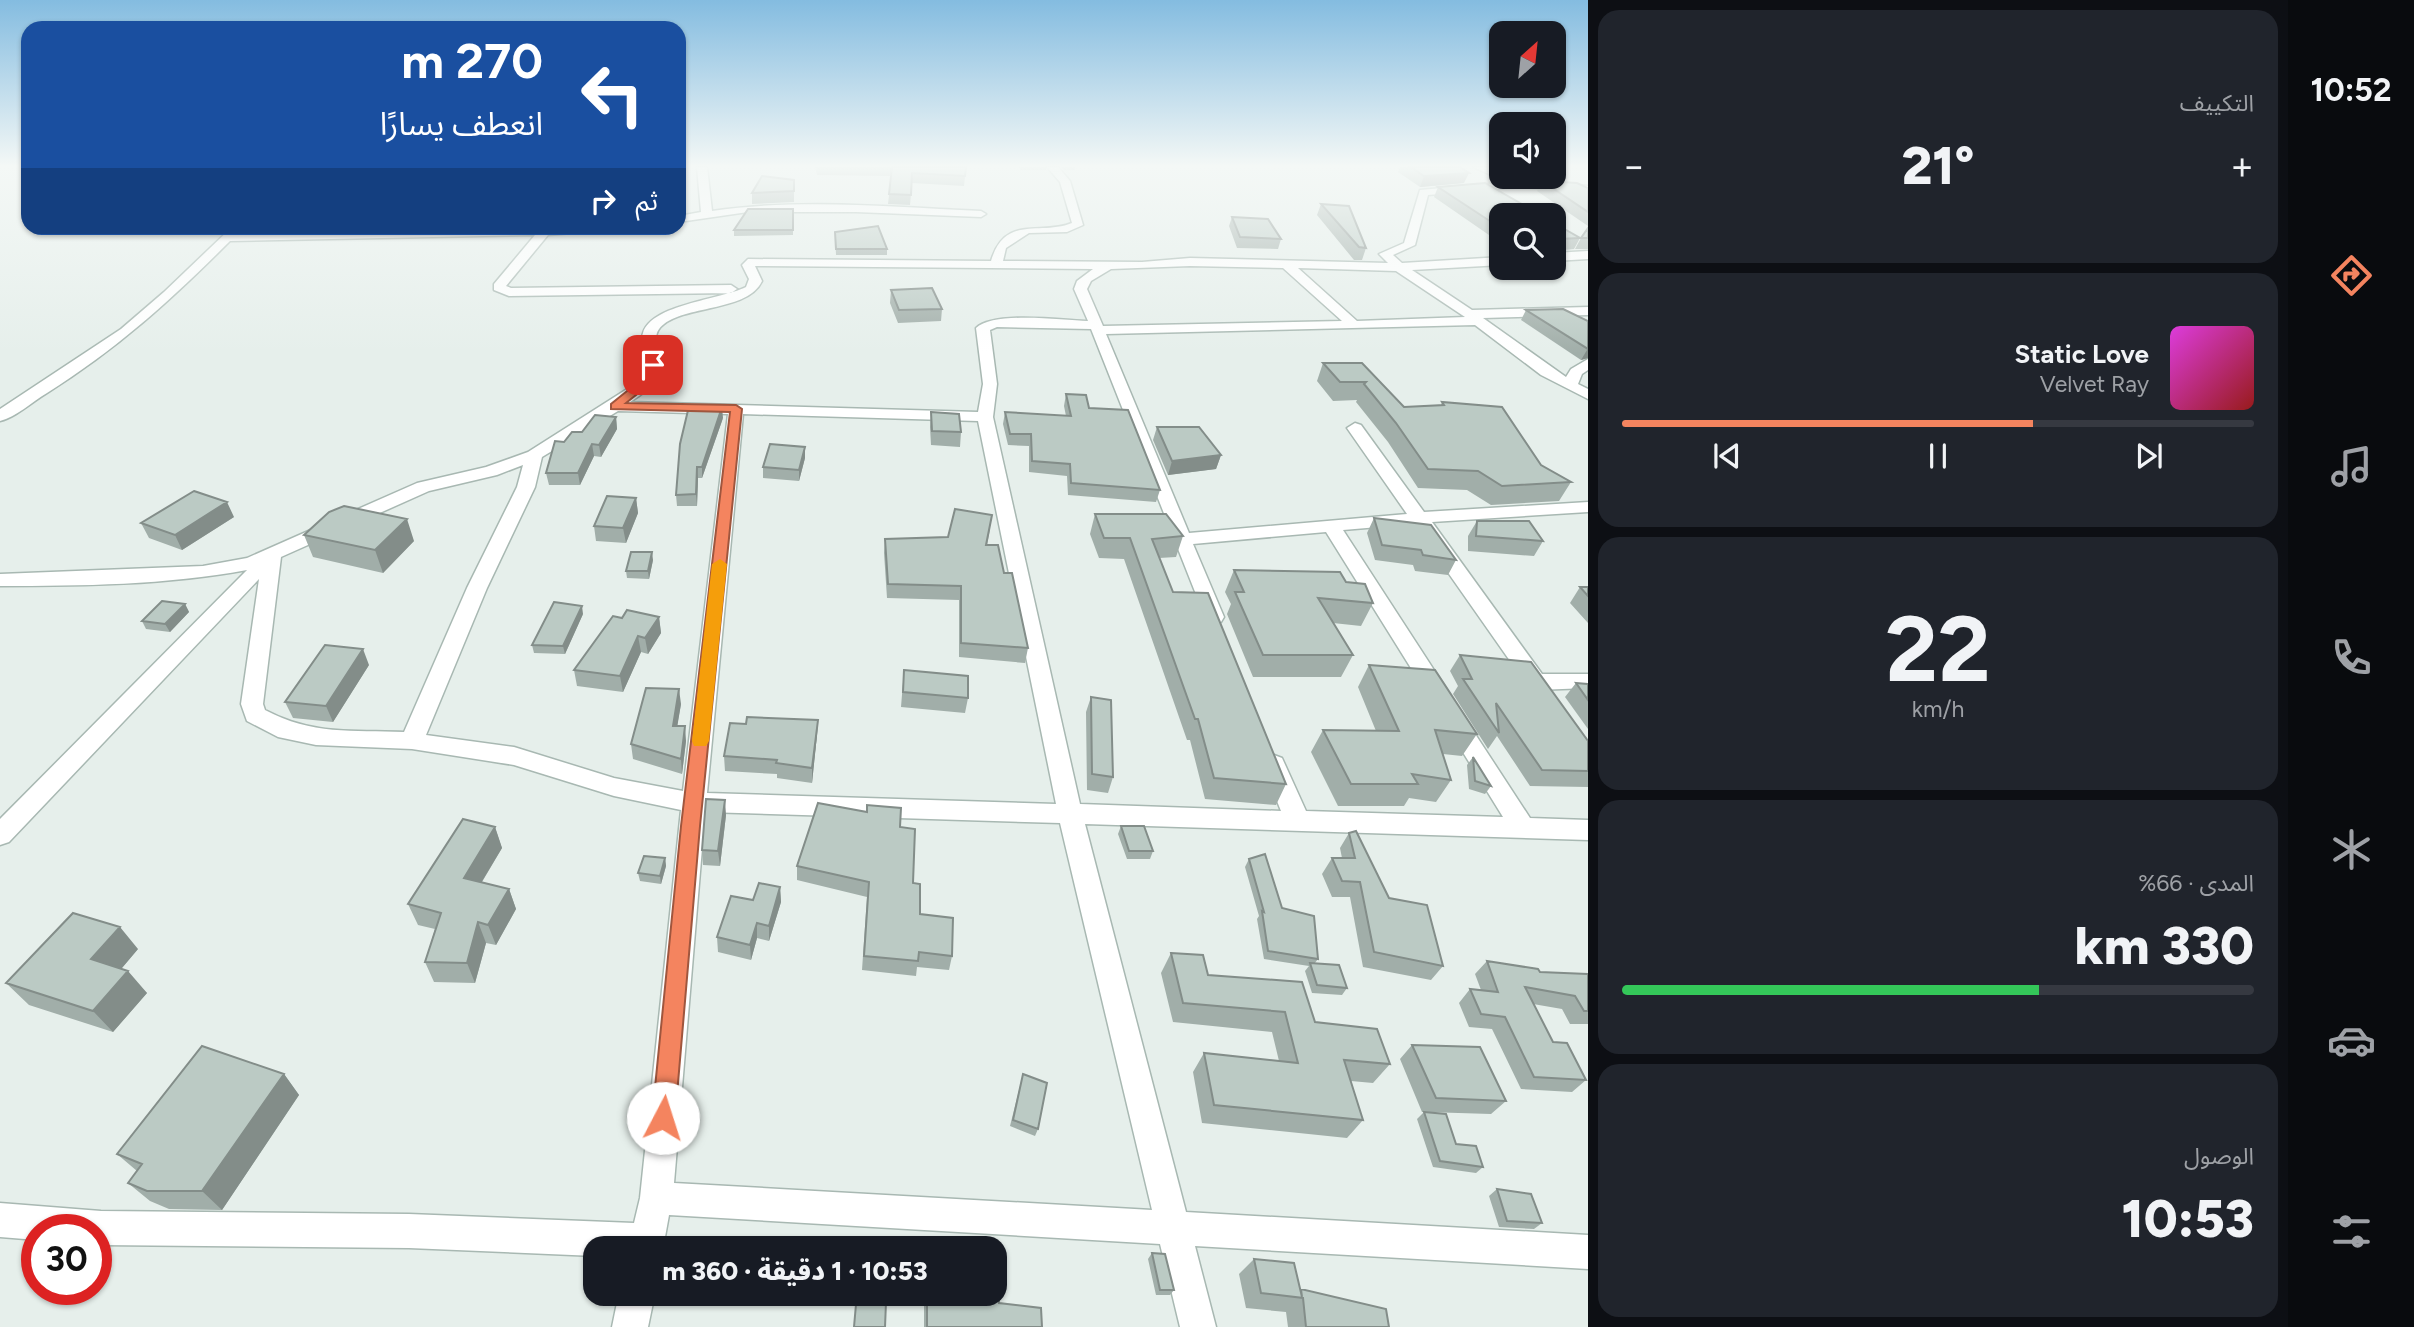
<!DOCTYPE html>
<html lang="ar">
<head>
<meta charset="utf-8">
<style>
	:root { --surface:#171b24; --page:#20242c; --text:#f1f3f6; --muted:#9ea1a6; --line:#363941; --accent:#f4845f }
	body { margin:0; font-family:Figtree,"Noto Sans Arabic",sans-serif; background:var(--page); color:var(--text); direction:rtl; height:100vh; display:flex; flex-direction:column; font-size:26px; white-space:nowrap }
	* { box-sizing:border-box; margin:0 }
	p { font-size:23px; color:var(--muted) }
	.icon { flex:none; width:38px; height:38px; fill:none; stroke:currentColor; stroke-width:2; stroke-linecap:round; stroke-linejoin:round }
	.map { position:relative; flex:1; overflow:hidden; direction:ltr }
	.sheet { display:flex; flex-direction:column; gap:10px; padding:10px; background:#0d0f14; width:700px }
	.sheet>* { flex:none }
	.banner { position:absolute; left:21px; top:21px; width:665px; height:214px; border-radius:21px; box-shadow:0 2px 5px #0004; direction:rtl; background:#1a4fa0; color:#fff; overflow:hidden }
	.needle { width:46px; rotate:27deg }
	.tools { position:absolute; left:1489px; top:21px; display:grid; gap:14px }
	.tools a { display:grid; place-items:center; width:77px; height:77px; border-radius:14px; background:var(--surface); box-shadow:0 2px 5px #0004; font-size:35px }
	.speed { position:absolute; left:21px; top:1214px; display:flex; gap:14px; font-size:35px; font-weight:700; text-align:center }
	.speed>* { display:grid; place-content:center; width:91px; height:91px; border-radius:50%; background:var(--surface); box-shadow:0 2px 5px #0004; line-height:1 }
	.speed .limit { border:10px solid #d22; background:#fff; color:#111 }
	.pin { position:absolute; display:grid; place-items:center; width:60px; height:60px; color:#fff; margin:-30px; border-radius:14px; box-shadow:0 4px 10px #0006 }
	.me { position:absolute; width:77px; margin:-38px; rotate:5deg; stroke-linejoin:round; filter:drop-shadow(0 0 5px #0008) }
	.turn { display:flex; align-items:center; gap:24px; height:147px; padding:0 28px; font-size:32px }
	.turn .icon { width:91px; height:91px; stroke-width:2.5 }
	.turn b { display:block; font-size:49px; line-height:60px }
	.then { display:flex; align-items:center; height:66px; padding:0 28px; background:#0003; gap:14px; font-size:26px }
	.big { font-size:52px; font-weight:800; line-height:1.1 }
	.sheet .card { flex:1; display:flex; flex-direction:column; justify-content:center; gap:10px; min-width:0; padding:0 24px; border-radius:21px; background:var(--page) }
	.sheet .dial { align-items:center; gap:0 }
	.dial b { font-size:91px; line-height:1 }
	.song { display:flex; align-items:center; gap:21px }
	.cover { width:84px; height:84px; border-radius:10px; background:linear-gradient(135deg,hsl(300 70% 55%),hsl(0 70% 35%)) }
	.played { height:7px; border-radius:4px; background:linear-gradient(90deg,var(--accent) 65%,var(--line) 65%) }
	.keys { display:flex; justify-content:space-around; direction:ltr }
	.heat { display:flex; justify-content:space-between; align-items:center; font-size:38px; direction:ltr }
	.charge { height:10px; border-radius:5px; background:linear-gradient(90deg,#34c759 66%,var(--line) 0) }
	.trip { position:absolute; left:583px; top:1236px; width:424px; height:70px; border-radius:21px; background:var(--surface); box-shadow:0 2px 5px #0004; font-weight:800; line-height:70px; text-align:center; direction:rtl }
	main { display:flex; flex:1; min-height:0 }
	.tab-bar { display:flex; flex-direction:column; width:126px; justify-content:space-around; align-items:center; background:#090b0e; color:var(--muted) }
	.tab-bar .icon { width:49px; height:49px }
	.tab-bar .on { color:var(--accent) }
	.tab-bar b { font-size:32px; color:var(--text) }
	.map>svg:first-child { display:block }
</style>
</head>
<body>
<main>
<nav class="tab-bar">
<b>10:52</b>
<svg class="icon on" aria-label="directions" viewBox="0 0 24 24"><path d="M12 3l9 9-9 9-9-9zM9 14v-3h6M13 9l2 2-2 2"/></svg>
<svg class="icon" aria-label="music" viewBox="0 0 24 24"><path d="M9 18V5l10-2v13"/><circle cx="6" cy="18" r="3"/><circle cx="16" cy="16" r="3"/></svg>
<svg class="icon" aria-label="phone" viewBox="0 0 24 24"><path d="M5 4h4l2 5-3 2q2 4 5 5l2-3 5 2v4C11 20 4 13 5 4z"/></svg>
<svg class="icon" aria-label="climate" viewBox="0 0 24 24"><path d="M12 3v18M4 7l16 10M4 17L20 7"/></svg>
<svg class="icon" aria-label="car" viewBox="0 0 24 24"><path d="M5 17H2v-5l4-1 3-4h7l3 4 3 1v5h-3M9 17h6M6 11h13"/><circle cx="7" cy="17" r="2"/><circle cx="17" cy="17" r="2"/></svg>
<svg class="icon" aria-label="filters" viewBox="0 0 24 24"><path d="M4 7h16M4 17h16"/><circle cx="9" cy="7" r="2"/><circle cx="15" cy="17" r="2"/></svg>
</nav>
<section class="sheet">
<div class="card"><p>التكييف</p>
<div class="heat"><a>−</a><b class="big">21°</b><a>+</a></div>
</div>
<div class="card">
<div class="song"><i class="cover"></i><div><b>Static Love</b><p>Velvet Ray</p></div></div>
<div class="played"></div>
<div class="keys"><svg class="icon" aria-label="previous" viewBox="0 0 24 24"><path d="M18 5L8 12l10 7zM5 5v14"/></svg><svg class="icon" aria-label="pause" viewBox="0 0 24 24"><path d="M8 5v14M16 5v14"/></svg><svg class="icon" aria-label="next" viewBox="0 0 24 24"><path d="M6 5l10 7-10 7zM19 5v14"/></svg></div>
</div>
<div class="card dial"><b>22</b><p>km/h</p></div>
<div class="card"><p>المدى · 66%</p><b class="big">330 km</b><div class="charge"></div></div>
<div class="card"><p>الوصول</p><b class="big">10:53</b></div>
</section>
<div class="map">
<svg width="1588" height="1327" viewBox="0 0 1588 1327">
	<rect width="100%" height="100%" fill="#e6efeb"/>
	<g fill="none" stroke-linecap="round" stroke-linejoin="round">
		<defs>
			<path id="street" d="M697 167H707L712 211C800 198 892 207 981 211L986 214 981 217 856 212H748L679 222V216L701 212Z
				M1047 167H1058L1070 181 1083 225 1067 232 1029 233 1006 248 1003 261 1142 262 1190 258 1388 263 1379 254 1404 243 1420 190 1521 181 1588 186V192L1521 187 1428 195 1415 245 1393 255 1402 263 1502 257V265L1412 270 1472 310 1588 307V315L1483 318 1566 377 1571 369 1588 359V370L1582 374 1578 384 1588 389V399L1541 375 1475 325 1106 334 1189 533 1407 514 1347 428 1355 423 1361 425 1424 512 1588 502V512L1432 522 1542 674H1588V688L1537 690 1529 688 1414 524 1343 530 1445 687 1448 692 1445 697 1437 700 1429 697 1326 532 1193 544 1224 617 1221 622H1207L1091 329 997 327 990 330 997 384 993 417 1080 804 1281 811 1262 764 1266 758 1274 755 1282 758 1306 811 1503 817 1443 720 1446 714 1454 712 1462 714 1530 818 1588 820V840L1085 824 1186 1212 1588 1235V1269L1195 1246 1216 1327H1180L1160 1244 669 1215 663 1248H595V1256L409 1248 101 1245 96 1244V1230H37V1240L0 1237V1203L101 1211 409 1214 634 1223 640 1198 681 810 614 796 514 765 412 749 316 745 278 737 247 721 241 704 259 579 9 842 0 845V819L247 570C166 585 82 586 0 586V574L203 566 247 558 417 483 486 467 528 452 635 384C657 364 636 353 643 333 652 304 720 300 746 287L749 279 742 265 748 259 991 261C1005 214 1040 236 1072 223L1060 182ZM755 266 1093 269 1077 281 1074 289 1088 321C1062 320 994 311 976 328L983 384 978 412 630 402C641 395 653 387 658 375 665 358 646 337 664 324 689 305 748 311 762 281ZM1190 266 1283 268 1342 321 1103 326 1087 289 1091 281 1111 269ZM1298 268 1396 271 1465 317 1357 321ZM618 411 728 414 683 791 614 778 514 747 426 735 487 588 535 487 542 457ZM743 414 978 421 1056 804 707 793ZM523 465 517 487 467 588 404 732C352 730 312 735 265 710L263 704 281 557 429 491 497 475ZM705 812 1060 823 1152 1210 674 1183Z
				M1473 167H1488L1502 172V177H1507L1498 178Z
				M231 228H241L237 234 602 228 597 231 548 235 506 286 511 288 731 285 737 289 731 293 509 296 494 290V284L535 235 230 241C170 301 118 348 47 393 32 402 16 417 0 421V409L121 329 164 292Z
				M1588 251V259L1554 261V253Z
				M619 1293H655L648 1327H612Z"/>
		</defs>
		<use href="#street" stroke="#a8b8b2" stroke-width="3"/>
		<use href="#street" fill="#fff" fill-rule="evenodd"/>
	</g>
	<path fill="#a1aea9" d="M815 167H966L964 186 912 183 910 205 888 204 892 169 890 176 817 175Z
		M1019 167H1047L1046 170H1021Z
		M1061 167H1075V170H1064Z
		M1400 167H1460L1464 183 1420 187 1398 172Z
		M794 180V202L752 204V193Z
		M1542 181 1588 188V226L1537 191Z
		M1438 187 1502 215V244L1434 197Z
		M1321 204 1366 248 1362 260H1354L1317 215Z
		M793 209V235L734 236V230Z
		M1232 217 1281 239 1278 249 1237 248 1229 226Z
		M1554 223 1580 238 1574 249 1554 251Z
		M1588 228V249H1575L1581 238Z
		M835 232 887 249V255H836Z
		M891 290 942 309 941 321 898 323 890 303Z
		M1526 310 1588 321V358L1581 360 1521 320Z
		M1323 363H1362L1404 407 1441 405 1442 402 1541 465 1571 482 1559 501 1491 505 1467 490 1418 488 1388 442 1356 402 1357 400 1333 401 1317 381Z
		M1066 394 1089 408 1160 490 1156 502 1068 495 1067 476 1029 472V446L1008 445 1003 424 1005 412 1066 416 1064 406Z
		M931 412 961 432 960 447 931 445 930 427Z
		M616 417 617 429 601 457 594 456 580 485H549L546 473 564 442 582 432Z
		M723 418 702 478H698L697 506H677L676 495Z
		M1157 427 1221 455 1216 469 1168 475 1153 440Z
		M805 458 799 481 763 478V467Z
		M636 498 638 513 626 543 596 541 594 526Z
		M1095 514 1183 536 1176 557 1159 558 1173 592 1286 784 1276 805 1205 799 1190 740H1187L1124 559 1099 558 1090 534Z
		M234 517 182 550 149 538 141 523Z
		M1374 518 1456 560 1448 575 1415 571 1413 565 1375 560 1367 533Z
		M1477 521 1543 541 1534 556 1468 551V536Z
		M990 529 987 545 1004 573 1028 648 1025 663 959 657V600L887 598 884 553 885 539 948 537Z
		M304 535 414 541 383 573 313 557Z
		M653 560 649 579 627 578 626 571Z
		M1234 570 1346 582 1373 603 1361 626 1333 623 1353 655 1341 677H1253L1227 614 1231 604 1225 592Z
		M1580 587H1588V623L1570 603Z
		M185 604 189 612 170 632 146 629 142 621Z
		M583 614 565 654 534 653 532 645Z
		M659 617 661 633 648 654 641 652 623 692 577 686 574 670 622 618Z
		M1460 655 1588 741V787L1530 786 1497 736 1488 749 1453 694 1458 686 1450 671Z
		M369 665 333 722 293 718 285 702Z
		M1369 665 1477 734 1462 756 1443 754 1451 780 1436 802 1409 798 1404 806H1338L1311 752 1323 730 1376 731 1358 687Z
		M904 670 968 698 965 713 901 707Z
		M1576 683 1588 684V729L1565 697Z
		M1091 697 1113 777 1108 793 1087 790 1086 712Z
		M681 704 677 726 686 741 682 774 633 759 631 744Z
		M818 720 817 735 812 783 777 778V774L725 771 724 756 746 724Z
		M1473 757 1491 786 1485 794 1469 789 1467 765Z
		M726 815 720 866 703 865 702 850Z
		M1121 826 1153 851 1150 859H1127L1118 834Z
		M495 827 502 848 482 882 509 889 516 909 496 945 486 943 475 983 434 982 425 962 435 929 418 925 408 904Z
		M900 827 920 914 952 956 949 970 917 967 916 976 862 970 867 897 797 880V866Z
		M1349 833 1389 898 1443 966 1431 980 1363 967 1350 897H1332L1322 874 1332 858H1342L1340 848Z
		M665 858 666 866 661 884 640 881 638 873Z
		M1249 859 1318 959 1314 964 1347 988 1342 995 1312 993 1305 971 1309 966 1264 959 1257 919 1259 916 1245 867Z
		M780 887 781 902 769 941 757 938 751 960 718 952 717 937 753 900Z
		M138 949 121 969 147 993 113 1032 29 1005 6 983Z
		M1171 953 1208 975 1315 1022 1390 1064 1373 1083 1351 1081 1363 1120 1347 1138 1202 1123 1193 1072 1204 1053 1279 1061 1272 1032 1173 1022 1161 973Z
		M1487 961 1540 972 1588 974V1024H1570L1562 1009 1533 1004 1553 1042 1586 1080 1572 1092 1521 1089 1492 1029 1469 1027 1459 1003 1470 989 1481 990 1475 974Z
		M1412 1045 1506 1101 1491 1114 1426 1112 1456 1144 1483 1167 1476 1173 1433 1167 1417 1119 1424 1112H1422L1400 1059Z
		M284 1074 299 1095 222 1210 169 1209 150 1201 128 1183 137 1171 117 1154Z
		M1023 1074 1038 1129 1035 1136 1010 1126Z
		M1497 1189 1542 1223 1534 1229 1499 1227 1489 1196Z
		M1152 1253 1174 1290 1170 1295H1156L1148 1259Z
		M1254 1259 1301 1290 1389 1327H1288L1286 1312 1246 1308 1239 1274Z
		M924 1293H994L999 1303 1042 1327H924Z"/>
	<path fill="#838d89" d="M1469 173 1464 183 1420 187 1424 176Z
		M1588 349V358L1581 360 1587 350Z
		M722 407 723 418 702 478V467Z
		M616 417 617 429 601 457 599 445Z
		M592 444 594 456 580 485 578 473Z
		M805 447V458L799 481V470Z
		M1221 455 1216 469 1168 475 1172 461Z
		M697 467 698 478 697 506 696 494Z
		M636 498 638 513 626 543 623 528Z
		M227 502 234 517 182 550 175 535Z
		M407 519 414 541 383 573 375 550Z
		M652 552 653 560 649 579 648 571Z
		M185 604 189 612 170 632 165 624Z
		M582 606 583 614 565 654 563 646Z
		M659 617 661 633 648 654 645 638Z
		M638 636 641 652 623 692 620 676Z
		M363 649 369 665 333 722 326 706Z
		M679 689 681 704 675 740 673 726Z
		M818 720 817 735 812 783V768Z
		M685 726 686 741 682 774 681 759Z
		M725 800 726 815 720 866 718 851Z
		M495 827 502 848 472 898 464 878Z
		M665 858 666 866 661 884 660 876Z
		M780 887 781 902 769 941V926Z
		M509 889 516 909 496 945 488 925Z
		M478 922 486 943 475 983 467 963Z
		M757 923V938L751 960 750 945Z
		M120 927 138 949 111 981 91 959Z
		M128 971 147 993 113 1032 93 1011Z
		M284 1074 299 1095 222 1210 202 1191Z"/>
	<path fill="#bbcac4" stroke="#838d89" stroke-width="2" d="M892 167H966L965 176 912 173 911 195 889 194Z
		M1411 167H1460L1469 173 1424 176Z
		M762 176 794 180V191L752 193Z
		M1542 181 1577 183 1588 188V212Z
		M1485 183 1541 215H1502V229L1438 187Z
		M1321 204 1349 206 1366 248 1359 247Z
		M748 209H793V230H734Z
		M1232 217 1268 219 1281 239 1240 237Z
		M1554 223 1580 238 1560 239 1557 245 1554 244Z
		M878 226 887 249H836L835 232Z
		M1588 228V238H1581Z
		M932 288 942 309 899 310 891 290Z
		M1563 309 1588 321V349L1526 310Z
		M1323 363H1362L1404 407 1444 405 1442 402 1502 407 1541 465 1571 482 1502 486 1478 471 1428 469 1396 423 1364 384 1366 382H1340Z
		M1066 394 1086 395 1089 408 1128 410 1160 490 1071 483 1070 464 1032 461 1031 434H1010L1005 412 1071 416Z
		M689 406 722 407 702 467H697L696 494 676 495 680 444Z
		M931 412 959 414 961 432 932 431Z
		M595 415 616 417 599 445 592 444 578 473H546L555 441 564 442 572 432H582Z
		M1157 427H1199L1221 455 1172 461Z
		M770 444 805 447 799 470 763 467Z
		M194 491 227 502 175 535 141 523Z
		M607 496 636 498 623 528 594 526Z
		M344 506 407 519 375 550 304 535 329 512Z
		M955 509 992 515 986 545H998L1004 573H1012L1028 648 961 643V586L888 584 885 539 948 537Z
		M1095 514H1166L1183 536 1152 539 1173 592 1208 593 1286 784 1214 778 1198 719H1195L1130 538H1104Z
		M1374 518 1431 525 1456 560 1423 555 1421 550 1382 545Z
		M1477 521H1529L1543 541 1476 536Z
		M631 552H652L648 571H626Z
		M1234 570 1340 572 1346 582 1365 584 1373 603 1318 598 1353 655H1263L1235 592H1244Z
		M1580 587H1588V596Z
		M162 601 185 604 165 624 142 621Z
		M554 602 582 606 563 646 532 645Z
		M627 610 659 617 645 638 638 636 620 676 574 670 613 616 622 618Z
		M325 645 363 649 326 706 285 702Z
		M1460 655 1531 662 1588 741V771L1542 770 1496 703 1499 733 1463 679H1472Z
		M1369 665 1435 670 1477 734 1435 730 1451 780 1412 774 1418 784H1351L1323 730 1399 731Z
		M904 670 968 676V698L903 692Z
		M1576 683 1588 684V700Z
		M646 688 679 689 673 726H685L681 759 631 744Z
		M1091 697 1111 700 1113 777 1092 774Z
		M747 717 818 720 812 768 776 763 777 760 724 756 730 723 746 724Z
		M1473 757 1491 786 1475 781Z
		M706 799 725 800 718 851 702 850Z
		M818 803 867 812V805L901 808 900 827 915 829 913 883 920 884V914L953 918 952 956 919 952 918 961 864 956 869 882 797 866Z
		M463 819 495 827 464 878 509 889 488 925 478 922 467 963 425 962 441 913 408 904Z
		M1121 826H1144L1153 851H1129Z
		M1356 831 1389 898 1427 905 1443 966 1374 952 1360 882 1342 881 1332 858H1355L1349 833Z
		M1265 854 1282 908 1314 916 1318 959 1268 951 1262 911 1264 912 1249 859Z
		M644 856 665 858 660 876 638 873Z
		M759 883 780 887 769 926 757 923 750 945 717 937 731 896 753 900Z
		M73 913 120 927 91 959 128 971 93 1011 6 983Z
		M1171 953 1203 955 1208 975 1302 982 1315 1022 1377 1029 1390 1064 1344 1060 1363 1120 1214 1105 1204 1053 1298 1063 1285 1012 1183 1003Z
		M1487 961 1538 969 1540 972 1588 974V1011H1584L1575 996 1525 987 1553 1042 1567 1043 1586 1080 1534 1077 1505 1017 1481 1014 1470 989 1498 992Z
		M1310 963 1339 965 1347 988 1317 985Z
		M1412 1045 1480 1047 1506 1101 1436 1098Z
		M202 1046 284 1074 202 1191H147L128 1183 142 1164 117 1154Z
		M1023 1074 1047 1083 1038 1129 1013 1120Z
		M1424 1112 1446 1114 1456 1144 1476 1146 1483 1167 1440 1161Z
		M1497 1189 1531 1194 1542 1223 1507 1221Z
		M1152 1253 1165 1254 1174 1290H1160Z
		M1254 1259 1294 1263 1302 1297 1301 1289 1386 1309 1389 1327H1306L1303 1298 1261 1293Z
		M994 1288 999 1289V1303L1041 1308 1042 1327H927V1293H994Z
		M857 1293H881L880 1301 886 1302 885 1327H854Z"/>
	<linearGradient id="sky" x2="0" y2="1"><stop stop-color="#84bce0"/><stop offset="0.47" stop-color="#f4f8f6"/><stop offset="1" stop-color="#f4f8f6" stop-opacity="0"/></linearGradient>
	<rect width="1588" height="353" fill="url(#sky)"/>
	<path fill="#f4845f" stroke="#9f563e" stroke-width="2" d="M653 361 659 365 651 383 626 403 736 405 742 409 700 826 675 1118 672 1127 663 1130 655 1127 652 1118 681 826 730 412 611 409V404L642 379 648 365Z"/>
	<path fill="#f59e0b" d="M720 559 727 564 709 741 706 746H694L692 741 712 564Z"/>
</svg>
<div class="tools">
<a><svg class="needle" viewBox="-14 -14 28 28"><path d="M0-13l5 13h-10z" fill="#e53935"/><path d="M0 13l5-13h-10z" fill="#9ea1a6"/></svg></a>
<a><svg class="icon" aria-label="sound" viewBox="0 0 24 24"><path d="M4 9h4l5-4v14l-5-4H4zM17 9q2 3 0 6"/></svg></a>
<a><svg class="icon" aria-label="search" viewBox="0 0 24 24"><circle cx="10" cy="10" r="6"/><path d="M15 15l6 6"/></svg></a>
</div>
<div class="speed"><div class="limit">30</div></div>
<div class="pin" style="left:653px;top:365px;background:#d93025"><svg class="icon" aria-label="arrive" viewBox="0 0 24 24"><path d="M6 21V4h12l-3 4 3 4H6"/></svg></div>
<svg class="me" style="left:663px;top:1118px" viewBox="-20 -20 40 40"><circle r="19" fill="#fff"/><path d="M0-13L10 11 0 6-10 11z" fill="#f4845f"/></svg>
<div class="trip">10:53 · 1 دقيقة · 360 m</div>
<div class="banner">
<div class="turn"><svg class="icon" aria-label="left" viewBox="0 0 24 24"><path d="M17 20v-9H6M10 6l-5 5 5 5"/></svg><div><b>270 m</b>انعطف يسارًا</div></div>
<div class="then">ثم<svg class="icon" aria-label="right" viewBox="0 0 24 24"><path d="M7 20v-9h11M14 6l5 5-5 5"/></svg></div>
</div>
</div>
</main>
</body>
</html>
